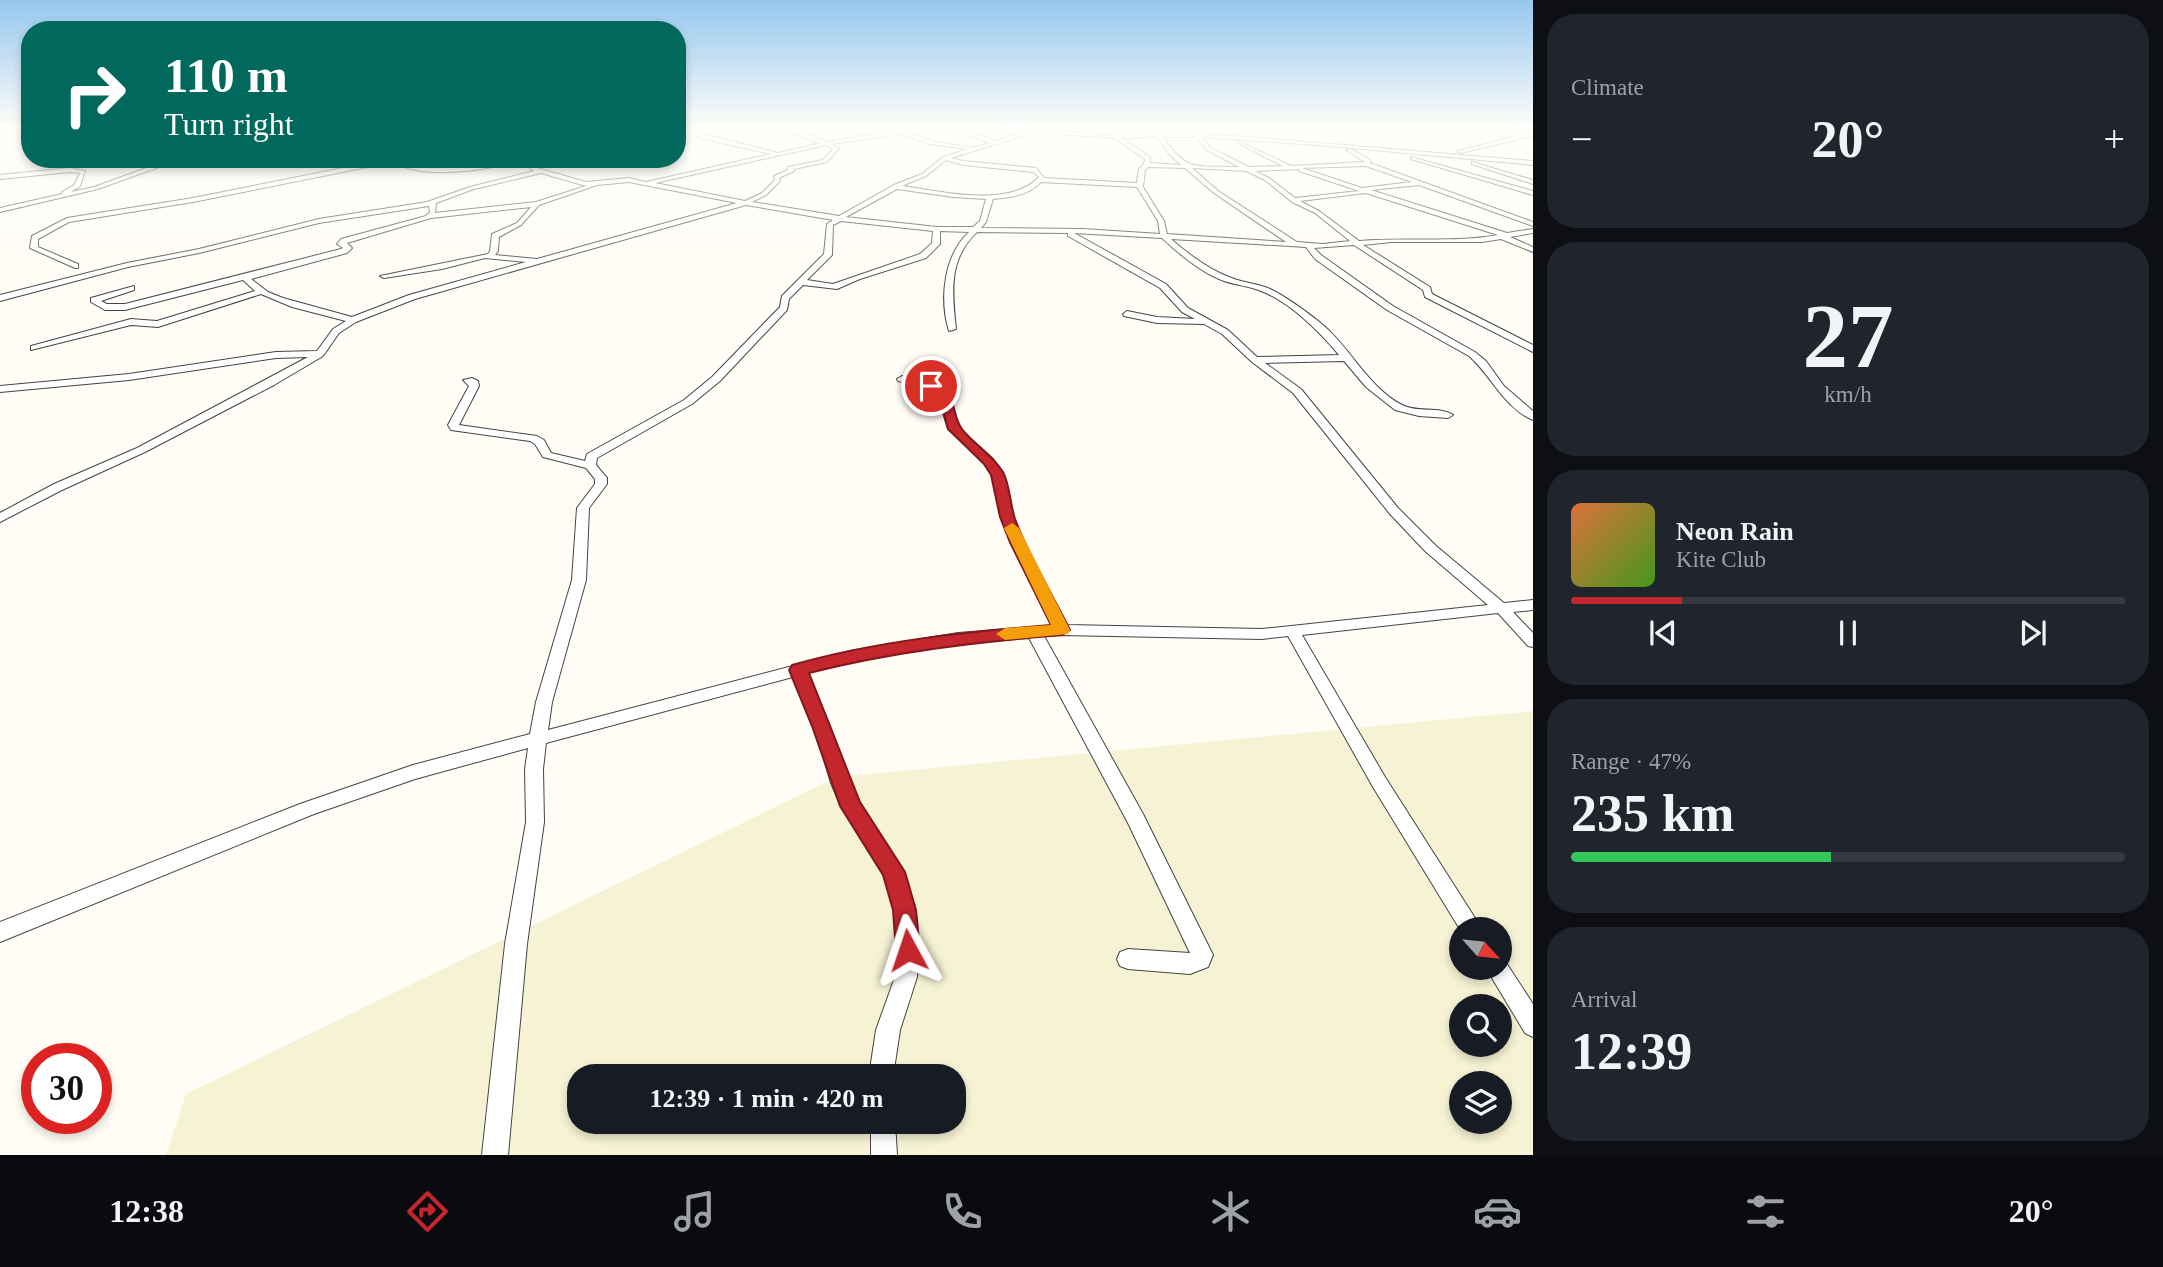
<!DOCTYPE html>
<html lang="en">
<head>
<meta charset="utf-8">
<style>
	:root { --surface:#171b24; --page:#20242c; --text:#f1f3f6; --muted:#9ea1a6; --line:#363941; --accent:#c4262e }
	body { margin:0; font-family:"Times New Roman",serif; background:var(--page); color:var(--text); height:100vh; display:flex; flex-direction:column; font-size:26px; white-space:nowrap }
	* { box-sizing:border-box; margin:0 }
	p { font-size:23px; color:var(--muted) }
	.icon { flex:none; width:38px; height:38px; fill:none; stroke:currentColor; stroke-width:2; stroke-linecap:round; stroke-linejoin:round }
	.map { position:relative; flex:1; overflow:hidden }
	.sheet { display:flex; flex-direction:column; gap:14px; padding:14px; background:#0d0f14; width:630px }
	.sheet>* { flex:none }
	.top-card { position:absolute; left:21px; top:21px; width:665px; height:147px; border-radius:28px; box-shadow:0 4px 10px #0003; background:#00695c; color:#fff; overflow:hidden }
	.needle { width:46px; rotate:117deg }
	.buttons { position:absolute; left:1449px; top:917px; display:grid; gap:14px }
	.buttons a { display:grid; place-items:center; width:63px; height:63px; border-radius:50%; background:var(--surface); box-shadow:0 4px 10px #0003; font-size:35px }
	.speed { position:absolute; left:21px; top:1043px; display:flex; gap:14px; font-size:35px; font-weight:700; text-align:center }
	.speed>* { display:grid; place-content:center; width:91px; height:91px; border-radius:50%; background:var(--surface); box-shadow:0 4px 10px #0003; line-height:1 }
	.speed .limit { border:10px solid #d22; background:#fff; color:#111 }
	.pin { position:absolute; display:grid; place-items:center; width:60px; height:60px; color:#fff; margin:-30px; border:4px solid #fff; border-radius:50%; box-shadow:0 2px 7px #0007 }
	.me { position:absolute; width:77px; margin:-38px; rotate:355deg; stroke-linejoin:round; filter:drop-shadow(0 0 5px #0008) }
	.turn { display:flex; align-items:center; gap:24px; height:147px; padding:0 28px; font-size:32px }
	.turn .icon { width:91px; height:91px; stroke-width:2.5 }
	.turn b { display:block; font-size:49px; line-height:60px }
	.big { font-size:52px; font-weight:800; line-height:1.1 }
	.sheet .widget { flex:1; display:flex; flex-direction:column; justify-content:center; gap:10px; min-width:0; padding:0 24px; border-radius:28px; background:var(--page) }
	.sheet .dial { align-items:center; gap:0 }
	.dial b { font-size:91px; line-height:1 }
	.song { display:flex; align-items:center; gap:21px }
	.cover { width:84px; height:84px; border-radius:10px; background:linear-gradient(135deg,hsl(20 70% 55%),hsl(100 70% 35%)) }
	.played { height:7px; border-radius:4px; background:linear-gradient(90deg,var(--accent) 20%,var(--line) 20%) }
	.keys { display:flex; justify-content:space-around; direction:ltr }
	.heat { display:flex; justify-content:space-between; align-items:center; font-size:38px; direction:ltr }
	.charge { height:10px; border-radius:5px; background:linear-gradient(90deg,#34c759 47%,var(--line) 0) }
	.trip { position:absolute; left:567px; top:1064px; width:399px; height:70px; border-radius:28px; background:var(--surface); box-shadow:0 4px 10px #0003; font-weight:800; line-height:70px; text-align:center }
	.menu { display:flex; height:112px; justify-content:space-around; align-items:center; background:#090b0e; color:var(--muted) }
	.menu .icon { width:49px; height:49px }
	.menu .active { color:var(--accent) }
	.menu b { font-size:32px; color:var(--text) }
	main { display:flex; flex:1; min-height:0 }
	.map>svg:first-child { display:block }
</style>
</head>
<body>
<main>
<div class="map">
<svg width="1533" height="1155" viewBox="0 0 1533 1155">
	<rect width="100%" height="100%" fill="#fffdf5"/>
	<path fill="#f6f3d4" fill-rule="evenodd" d="M1533 711V1155H166L186 1094 837 777ZM1461 929H1500V968H1461ZM1461 1006H1500V1045H1461ZM579 1076H954V1122H579ZM1461 1083H1500V1122H1461Z"/>
	<g fill="none" stroke-linecap="round" stroke-linejoin="round">
		<defs>
			<path id="street" d="M685 129 778 153 821 143 777 129 813 136 827 142 900 129 931 141 972 148 990 143 956 129H964L995 141 1018 134 990 129 1027 131 1029 134 951 158 963 161 1036 168 1044 178 1137 183 1139 169 1144 164 1145 159 1114 138 1059 134 1036 129 1102 135 1159 132 1249 137 1533 161V165L1330 146 1202 137 1211 148 1249 167 1283 166 1238 143V141L1291 166 1365 162 1346 150 1351 149 1370 160V163L1533 222V226L1419 185 1371 190 1507 233 1533 229V233L1510 237 1533 247V252L1501 239 1482 242H1391L1363 245 1430 287 1432 294 1533 345V352L1425 297 1423 290 1354 245 1314 248 1321 255 1393 306 1475 352 1486 361 1504 386 1533 411V420C1504 408 1491 375 1469 356L1387 310 1315 259 1306 247 1171 239C1187 253 1208 269 1229 277 1242 283 1257 283 1270 289 1288 298 1307 312 1323 325 1351 349 1368 387 1402 405 1417 413 1440 406 1453 415L1448 418 1419 416 1395 410 1366 387 1344 361 1265 363 1301 389 1398 508 1435 545 1504 603 1533 600V610L1513 612 1533 633V647L1528 646 1498 613 1302 635 1385 777 1482 929 1461 931 1373 787 1288 636 1262 639 1062 635 1044 636 1143 814 1213 955 1208 967 1190 974 1128 969 1120 966 1117 959 1120 952 1128 949 1190 953 1128 823 1029 638C954 643 880 653 807 673L830 726 858 802 900 866 915 910 919 950 917 977 900 1030 893 1076H869L876 1030 895 977 897 950 895 910 884 875 841 806 831 783 814 726 793 677 546 743 543 769 544 822 527 944 508 1155H482L505 944 526 822 525 769 528 748 415 779 314 814 0 942V922L300 804 413 765 530 734 536 702 572 580 577 508 595 484V479L586 468 543 457 535 444 530 441 451 430 448 425 469 386 463 380 472 378 478 381 479 386 459 425 537 436 544 440 551 453 585 461 587 454 684 400 712 377 780 307 782 296 824 254 827 224 833 220 746 205 415 299 356 322 339 333 323 356 274 385 145 452 62 490 0 522V513L54 484 137 448 308 357 276 358 129 380 0 392V386L129 374 276 352 317 351 333 329 346 321 292 307 261 294 158 327 131 325 31 350V346L131 319 157 321 255 291 243 280 125 310H105L91 302V298L134 286V290L101 301 107 304H125L341 249 343 248 337 244 341 239 426 216 430 212 429 206 319 223 199 253 128 267 0 301V295L127 263 199 249 319 219 427 202 470 187 534 171 526 165 528 159H534L532 164 537 168 586 182 629 178 646 182 771 154 704 139ZM902 134 930 144 968 149 943 157 922 174 894 185 839 216 752 202 766 195 780 181 779 178 794 171V169L827 162 839 148 832 144ZM1158 137 1169 154 1181 165 1150 163V157L1121 138ZM1163 137H1196L1207 150 1239 167C1200 165 1187 174 1163 137ZM826 145 833 149 823 160 788 167V170L774 176 775 180 762 193 745 201 655 183ZM946 160 963 165 1034 172 1039 177C1009 209 941 191 902 186L926 176ZM1366 166 1412 182 1362 188 1302 168ZM1148 167 1185 168 1214 193 1286 242 1167 234 1164 221 1143 187 1145 170ZM1192 168 1246 171 1265 180 1292 202 1315 213 1350 241 1323 244 1297 242 1218 191ZM1299 169V171L1359 191 1295 198 1269 178 1255 171ZM541 173 586 186 536 202 435 213 436 203 474 189ZM629 182 737 203 537 259 495 255 498 251 499 237 521 225 539 205 597 185ZM1041 182 1137 187 1158 221 1160 234 1083 229 981 228 986 222 993 199C1010 198 1029 195 1041 182ZM897 189 953 197 986 199 980 221 973 227H937L846 217ZM1366 193 1498 235C1453 243 1405 237 1359 241L1319 211 1300 201ZM531 207 517 223 492 234 490 251 488 254 380 276 384 278 442 269 485 258 526 262 409 295 352 317 283 298 268 292 251 279 347 253 352 248 347 243 431 218ZM841 221 933 231 932 243 920 254 833 284 807 280 832 255 833 225ZM940 231 969 232C944 255 939 299 949 331L956 329C952 293 948 259 977 232L1068 233V236L1160 288 1182 312 1195 319 1157 317 1127 311 1123 314 1124 316 1157 323 1204 324 1222 334 1252 362 1293 393 1390 514 1425 551 1488 605 1262 629 1067 625 1024 542 1014 518 1004 475 993 459 959 428 946 390 935 384 902 376 897 379 898 381 927 388 937 394 948 429 985 463 992 475 1002 518 1010 542 1052 626 958 633 850 651 548 730 552 702 586 580 589 508 607 484V478L596 465 597 458 692 404 720 381 787 310 789 299 803 285 837 289 860 279 926 258 940 244ZM1074 233 1162 238C1179 254 1202 273 1224 281 1236 285 1249 286 1261 291 1290 302 1320 332 1339 355L1257 357 1228 330 1188 308 1166 284Z
				M1533 132V136L1460 153 1457 151Z
				M1411 157 1533 191V195L1411 159Z
				M171 159H181L98 189 0 212V208L62 194V192L74 185 80 173 70 172 0 179V175L70 168 85 171 80 186 71 192 94 187Z
				M388 159H396L417 167 434 168 521 159C489 171 423 180 393 162L193 202 69 222 38 239V247L78 264V268H75L30 248 32 236 67 218 193 198Z
				M1472 162 1533 180V184L1472 164Z
				M1500 959 1505 961 1533 1004V1037L1525 1033 1486 968H1500Z
				M871 1122H895L897 1155H871Z"/>
		</defs>
		<use href="#street" stroke="#444" stroke-width="2"/>
		<use href="#street" fill="#fff" fill-rule="evenodd"/>
	</g>
	<linearGradient id="sky" x2="0" y2="1"><stop stop-color="#95c6ee"/><stop offset="0.44" stop-color="#fffefa"/><stop offset="1" stop-color="#fffefa" stop-opacity="0"/></linearGradient>
	<rect width="1533" height="291" fill="url(#sky)"/>
	<path fill="#c4262e" stroke="#7f191e" stroke-width="2" d="M927 383C957 379 950 414 962 429 974 445 992 454 1003 472 1010 485 1010 504 1015 519 1029 557 1052 594 1070 630L1062 635C976 642 892 652 809 673L860 802 905 872 916 910 920 950 917 958 908 962 899 958 896 950 893 910 883 875 840 806 812 726 789 670 792 665C876 641 964 632 1051 625L1010 542 1000 517 991 475 984 464 948 429 940 399 938 394 927 388Z"/>
	<path fill="#f59e0b" d="M1012 523 1019 528 1070 630 1068 634 1005 640 996 634 1005 628 1051 625 1004 528Z"/>
</svg>
<div class="buttons">
<a><svg class="needle" viewBox="-14 -14 28 28"><path d="M0-13l5 13h-10z" fill="#e53935"/><path d="M0 13l5-13h-10z" fill="#9ea1a6"/></svg></a>
<a><svg class="icon" aria-label="search" viewBox="0 0 24 24"><circle cx="10" cy="10" r="6"/><path d="M15 15l6 6"/></svg></a>
<a><svg class="icon" aria-label="layers" viewBox="0 0 24 24"><path d="M12 4l9 5-9 5-9-5zM3 14l9 5 9-5"/></svg></a>
</div>
<div class="speed"><div class="limit">30</div></div>
<div class="pin" style="left:931px;top:386px;background:#d93025"><svg class="icon" aria-label="arrive" viewBox="0 0 24 24"><path d="M6 21V4h12l-3 4 3 4H6"/></svg></div>
<svg class="me" style="left:908px;top:950px" viewBox="-20 -20 40 40"><path d="M0-17L14 15 0 8-14 15z" fill="#c4262e" stroke="#fff" stroke-width="4"/></svg>
<div class="trip">12:39 · 1 min · 420 m</div>
<div class="top-card">
<div class="turn"><svg class="icon" aria-label="right" viewBox="0 0 24 24"><path d="M7 20v-9h11M14 6l5 5-5 5"/></svg><div><b>110 m</b>Turn right</div></div>
</div>
</div>
<section class="sheet">
<div class="widget"><p>Climate</p>
<div class="heat"><a>−</a><b class="big">20°</b><a>+</a></div>
</div>
<div class="widget dial"><b>27</b><p>km/h</p></div>
<div class="widget">
<div class="song"><i class="cover"></i><div><b>Neon Rain</b><p>Kite Club</p></div></div>
<div class="played"></div>
<div class="keys"><svg class="icon" aria-label="previous" viewBox="0 0 24 24"><path d="M18 5L8 12l10 7zM5 5v14"/></svg><svg class="icon" aria-label="pause" viewBox="0 0 24 24"><path d="M8 5v14M16 5v14"/></svg><svg class="icon" aria-label="next" viewBox="0 0 24 24"><path d="M6 5l10 7-10 7zM19 5v14"/></svg></div>
</div>
<div class="widget"><p>Range · 47%</p><b class="big">235 km</b><div class="charge"></div></div>
<div class="widget"><p>Arrival</p><b class="big">12:39</b></div>
</section>
</main>
<nav class="menu">
<b>12:38</b>
<svg class="icon active" aria-label="directions" viewBox="0 0 24 24"><path d="M12 3l9 9-9 9-9-9zM9 14v-3h6M13 9l2 2-2 2"/></svg>
<svg class="icon" aria-label="music" viewBox="0 0 24 24"><path d="M9 18V5l10-2v13"/><circle cx="6" cy="18" r="3"/><circle cx="16" cy="16" r="3"/></svg>
<svg class="icon" aria-label="phone" viewBox="0 0 24 24"><path d="M5 4h4l2 5-3 2q2 4 5 5l2-3 5 2v4C11 20 4 13 5 4z"/></svg>
<svg class="icon" aria-label="climate" viewBox="0 0 24 24"><path d="M12 3v18M4 7l16 10M4 17L20 7"/></svg>
<svg class="icon" aria-label="car" viewBox="0 0 24 24"><path d="M5 17H2v-5l4-1 3-4h7l3 4 3 1v5h-3M9 17h6M6 11h13"/><circle cx="7" cy="17" r="2"/><circle cx="17" cy="17" r="2"/></svg>
<svg class="icon" aria-label="filters" viewBox="0 0 24 24"><path d="M4 7h16M4 17h16"/><circle cx="9" cy="7" r="2"/><circle cx="15" cy="17" r="2"/></svg>
<b>20°</b>
</nav>
</body>
</html>
